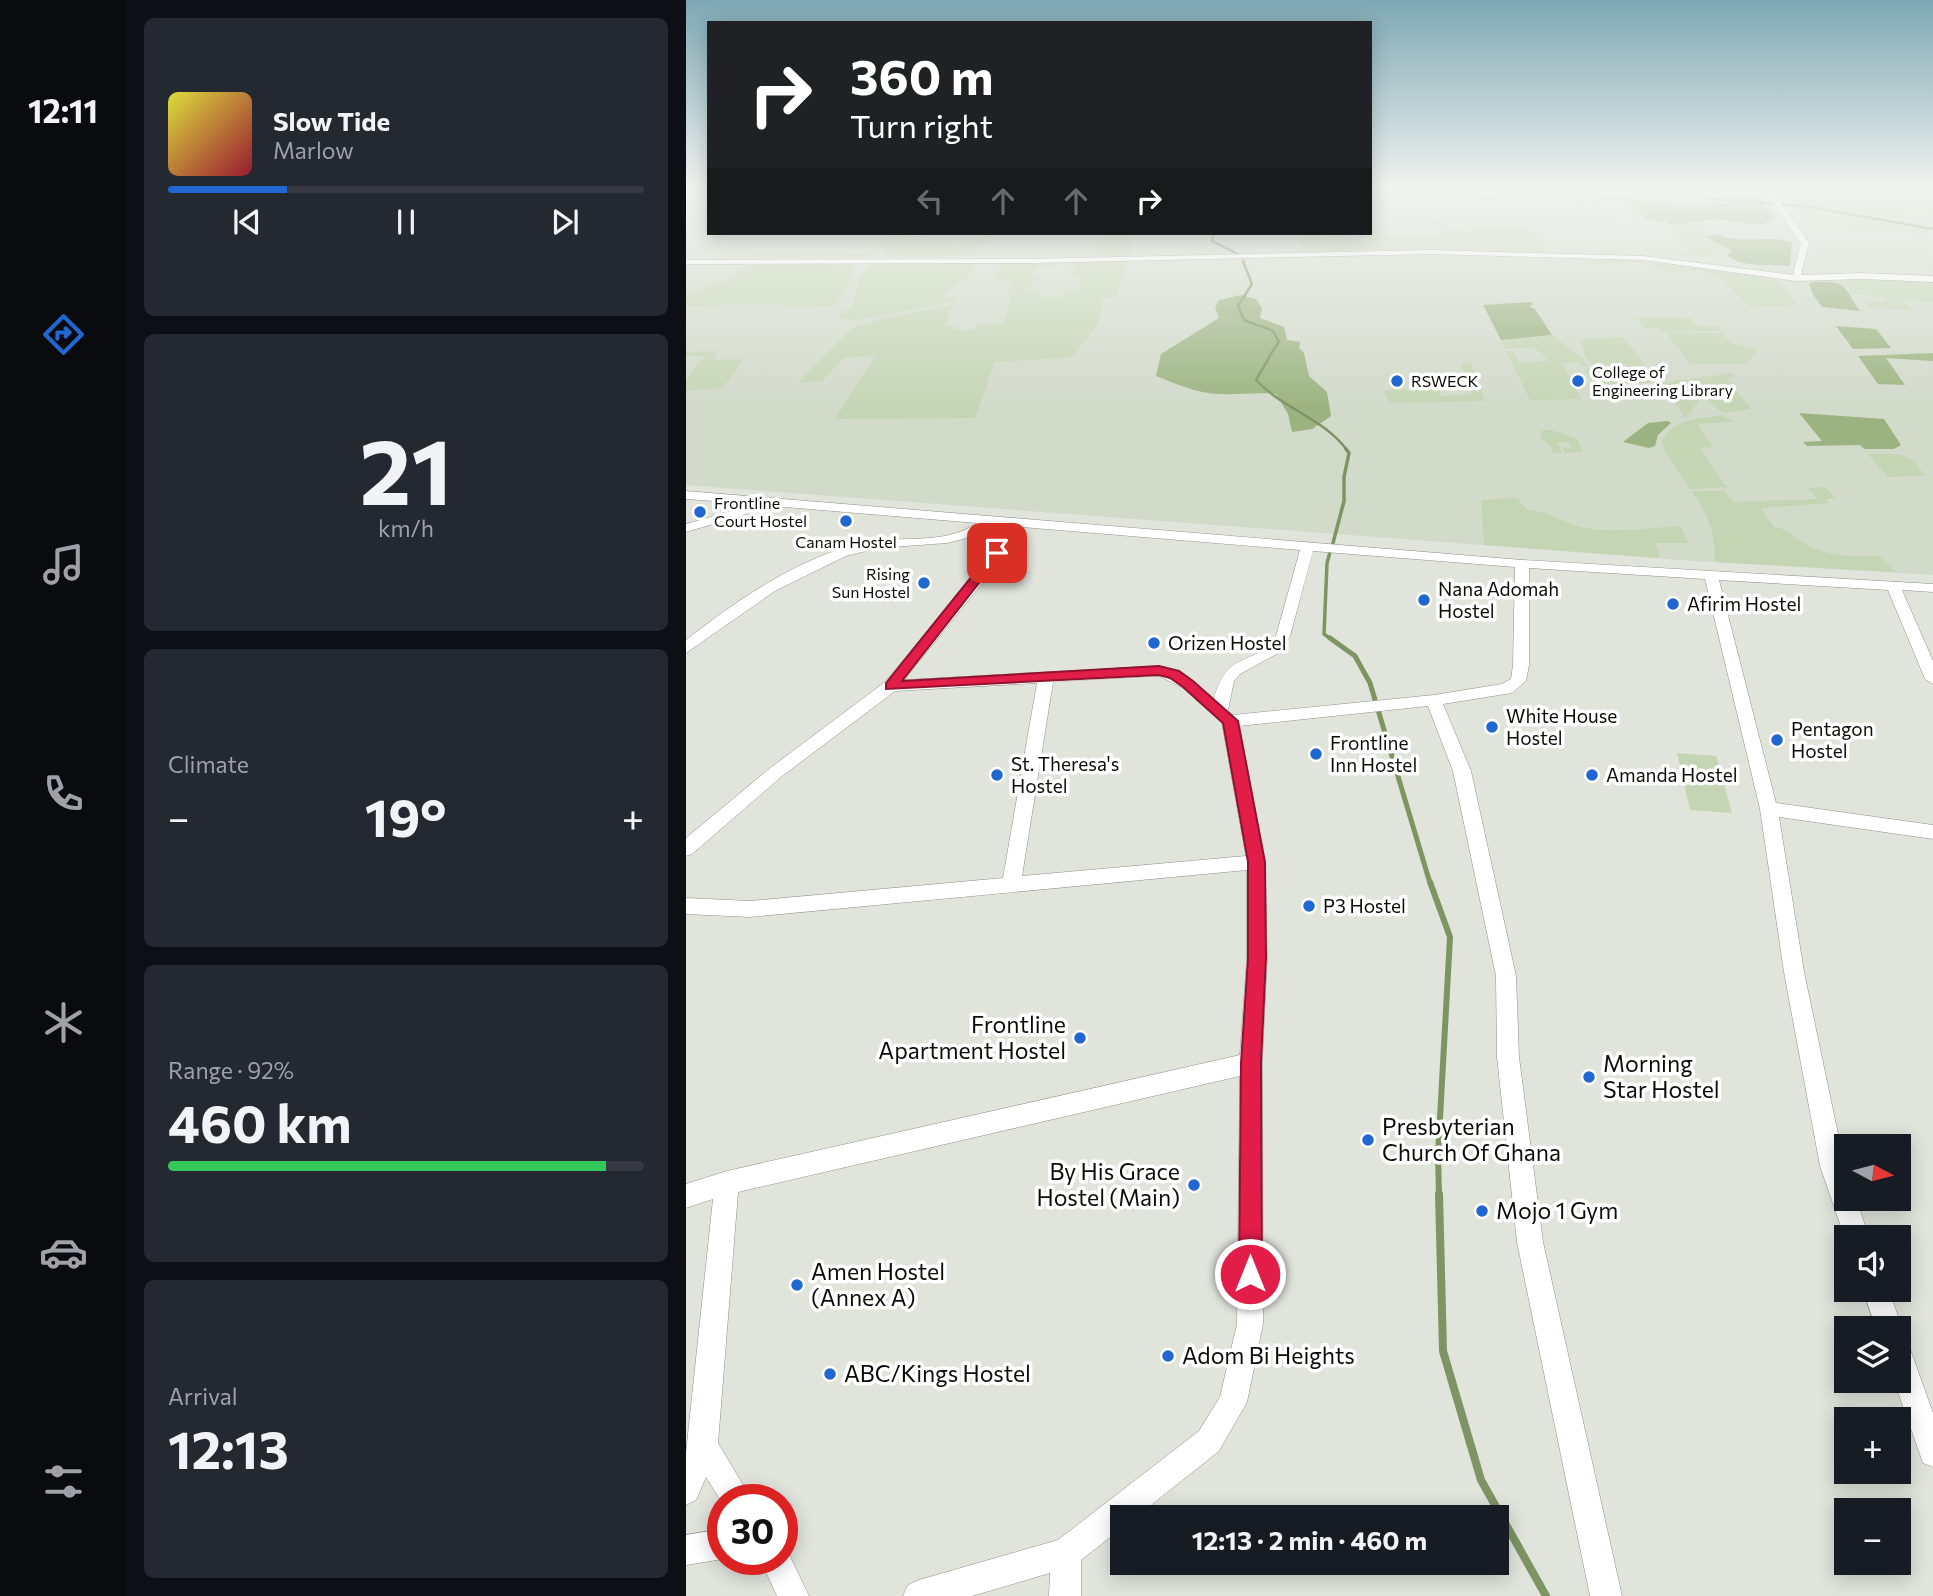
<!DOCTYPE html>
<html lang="en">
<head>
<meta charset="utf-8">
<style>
	:root { --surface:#171b24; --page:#242831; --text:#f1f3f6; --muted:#9ea1a6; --line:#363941; --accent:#2067d2 }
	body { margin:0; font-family:Commissioner,sans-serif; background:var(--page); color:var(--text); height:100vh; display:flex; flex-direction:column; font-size:26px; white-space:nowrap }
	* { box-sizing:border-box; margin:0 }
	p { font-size:23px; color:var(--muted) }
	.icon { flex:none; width:38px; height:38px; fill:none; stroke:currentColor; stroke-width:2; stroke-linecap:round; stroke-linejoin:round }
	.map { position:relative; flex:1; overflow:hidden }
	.drawer { display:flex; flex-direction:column; gap:18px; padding:18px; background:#0d0f14; width:560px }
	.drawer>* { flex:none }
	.banner { position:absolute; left:21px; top:21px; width:665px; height:214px; border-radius:0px; box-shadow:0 4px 18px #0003; background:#202124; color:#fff; overflow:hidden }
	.needle { width:46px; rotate:97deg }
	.fabs { position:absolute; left:1148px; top:1134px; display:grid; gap:14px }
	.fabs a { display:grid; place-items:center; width:77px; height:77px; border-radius:0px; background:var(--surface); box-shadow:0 4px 18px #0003; font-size:35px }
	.speed { position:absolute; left:21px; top:1484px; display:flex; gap:14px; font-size:35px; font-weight:700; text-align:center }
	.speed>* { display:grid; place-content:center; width:91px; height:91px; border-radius:50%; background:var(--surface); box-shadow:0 4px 18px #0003; line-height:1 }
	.speed .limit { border:10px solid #d22; background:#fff; color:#111 }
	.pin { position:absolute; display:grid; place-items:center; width:60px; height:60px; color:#fff; margin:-30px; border-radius:14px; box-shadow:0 4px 10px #0006 }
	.me { position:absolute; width:77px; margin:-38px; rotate:0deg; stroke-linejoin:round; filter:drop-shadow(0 0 5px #0008) }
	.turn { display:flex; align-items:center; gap:24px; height:147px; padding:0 28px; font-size:32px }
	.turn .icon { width:91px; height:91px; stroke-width:2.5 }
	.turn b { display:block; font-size:49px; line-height:60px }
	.lanes { display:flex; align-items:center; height:66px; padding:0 28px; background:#0003; justify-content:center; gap:35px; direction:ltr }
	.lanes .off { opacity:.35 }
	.big { font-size:52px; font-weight:700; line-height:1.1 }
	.drawer .card { flex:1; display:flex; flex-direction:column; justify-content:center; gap:10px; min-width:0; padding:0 24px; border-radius:10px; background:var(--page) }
	.drawer .dial { align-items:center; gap:0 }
	.dial b { font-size:91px; line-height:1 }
	.song { display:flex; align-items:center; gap:21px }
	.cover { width:84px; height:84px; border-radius:10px; background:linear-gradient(135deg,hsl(60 70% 55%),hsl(350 70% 35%)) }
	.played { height:7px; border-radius:4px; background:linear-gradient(90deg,var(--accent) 25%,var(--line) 25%) }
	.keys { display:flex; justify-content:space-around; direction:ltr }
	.heat { display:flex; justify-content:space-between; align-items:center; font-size:38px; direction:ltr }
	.charge { height:10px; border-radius:5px; background:linear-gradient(90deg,#34c759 92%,var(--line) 0) }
	.trip { position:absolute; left:424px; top:1505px; width:399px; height:70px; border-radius:0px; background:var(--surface); box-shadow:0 4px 18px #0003; font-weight:700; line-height:70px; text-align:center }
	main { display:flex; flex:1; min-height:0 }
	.tabs { display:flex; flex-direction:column; width:126px; justify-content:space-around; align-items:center; background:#090b0e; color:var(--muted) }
	.tabs .icon { width:49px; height:49px }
	.tabs .active { color:var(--accent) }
	.tabs b { font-size:32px; color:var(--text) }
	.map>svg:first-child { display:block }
</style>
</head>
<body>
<main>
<nav class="tabs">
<b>12:11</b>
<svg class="icon active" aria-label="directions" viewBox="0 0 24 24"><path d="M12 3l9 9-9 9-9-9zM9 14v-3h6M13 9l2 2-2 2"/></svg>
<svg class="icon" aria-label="music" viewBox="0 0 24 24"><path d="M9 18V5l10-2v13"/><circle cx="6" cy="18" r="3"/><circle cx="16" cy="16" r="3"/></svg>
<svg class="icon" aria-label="phone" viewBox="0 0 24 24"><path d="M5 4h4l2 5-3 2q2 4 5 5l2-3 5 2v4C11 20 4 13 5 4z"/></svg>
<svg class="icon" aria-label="climate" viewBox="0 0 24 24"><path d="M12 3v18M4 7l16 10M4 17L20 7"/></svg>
<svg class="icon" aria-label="car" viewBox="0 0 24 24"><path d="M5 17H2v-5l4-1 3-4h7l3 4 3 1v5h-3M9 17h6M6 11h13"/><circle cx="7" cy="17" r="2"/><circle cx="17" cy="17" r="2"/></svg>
<svg class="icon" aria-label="filters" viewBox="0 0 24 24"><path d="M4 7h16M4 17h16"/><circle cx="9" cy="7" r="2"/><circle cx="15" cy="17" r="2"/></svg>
</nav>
<section class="drawer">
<div class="card">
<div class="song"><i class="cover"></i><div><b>Slow Tide</b><p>Marlow</p></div></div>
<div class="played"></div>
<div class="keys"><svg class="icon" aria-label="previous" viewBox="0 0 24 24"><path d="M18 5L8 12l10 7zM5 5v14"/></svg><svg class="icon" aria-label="pause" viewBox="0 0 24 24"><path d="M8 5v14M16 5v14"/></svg><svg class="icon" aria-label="next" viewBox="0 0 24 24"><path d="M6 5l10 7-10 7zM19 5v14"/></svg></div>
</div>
<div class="card dial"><b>21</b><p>km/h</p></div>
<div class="card"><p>Climate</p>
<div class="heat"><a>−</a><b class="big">19°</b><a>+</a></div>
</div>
<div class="card"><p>Range · 92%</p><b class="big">460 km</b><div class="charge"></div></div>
<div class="card"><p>Arrival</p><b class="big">12:13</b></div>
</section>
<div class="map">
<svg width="1247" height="1596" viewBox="0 0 1247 1596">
	<rect width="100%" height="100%" fill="#e0e4db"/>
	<path fill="#d2daca" d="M0 187H23V233H684V187H1247V575L1008 561 0 485Z"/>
	<path fill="#c4d5b4" d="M1098 187H1247V216L1223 213 1238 224 1242 233 1121 228 1114 219 1113 210 1101 197Z
		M855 194 938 200 962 220 980 221 944 222 940 218 941 221H932L930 219 938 218 932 216 944 215 938 213 942 212 929 201H913L926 212 906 213 901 208H907L904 204 911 203H901L904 207H892L880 196Z
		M747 220H756L764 231 785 230 781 225H843L861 252 748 249 616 252 612 233H639H633L636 240 655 239 653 233H656L662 243 683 242 679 233H684V223H689L697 235H756Z
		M1013 220 1021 227 1012 228 1023 235 1019 236 1042 249 1018 257 995 255 1006 252 983 228 987 227 984 225Z
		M298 233H309L285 256 194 257 203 248 188 247 206 238 289 242Z
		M414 233H448L443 256H408L412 241H418L419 235H413Z
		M69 251 179 254 189 252 182 258H39L50 253 47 256 61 257Z
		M903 259 954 261 1090 279 1111 305 1064 307 1031 275 1005 270 983 271 955 262 908 264Z
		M442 261 430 298H417L412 324 386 357 309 362 289 418 149 419 189 356 158 358 136 381 111 383 166 328 191 320 266 305 260 326H269L268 330H289L291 325 317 324 325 295 320 289 327 287 318 277H309L317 262H373L369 266H350L344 276 349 277 343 291H356L354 297H375L378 291 391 290 396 277 386 276 390 266 385 265V262Z
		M170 263 158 291 148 306 96 307 98 304 0 306V295L45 278 62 265Z
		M189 263H289L291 264C282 280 269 283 256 297L270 298 267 302 170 320 152 318 154 314 166 307 175 274Z
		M1171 280 1247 282V302L1217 301 1227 311 1184 308 1178 301 1201 302 1196 296 1166 294 1161 287 1151 282Z
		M951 317 1005 318 1011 326H1031L1036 331 977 332 972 328 959 329Z
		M980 333H1037L1044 343 1072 350 1061 364H1004Z
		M866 335 896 358 902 367H896L892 362 876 363 895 399 844 400 820 351H827L833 363 862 361C850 343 838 348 819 349L815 340Z
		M938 337 959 366 907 367 899 355 894 339Z
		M31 351 28 360 57 359 37 388 0 391V380L19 356H0V352Z
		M785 363 799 401 704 403 697 391 752 388 755 396 786 394 775 364Z
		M960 368 971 382 909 385 898 369Z
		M1046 373 1049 377 1041 378 1065 409 1037 413 1016 396 1004 379Z
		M1001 379 1009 392 1004 391 1014 400 999 418 975 383 997 389 977 383Z
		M1037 415 1047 422 1011 424 1027 447 1014 448 1038 484 1043 487 1004 489 978 450 976 440C990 418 1014 419 1037 415Z
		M858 430H865L891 439 897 452 879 453 877 448 885 447 883 442 871 443 876 453H868L863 444 856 440 854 432Z
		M1182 454C1211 454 1222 450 1239 476L1202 477Z
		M1139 487 1149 498 1140 499 1142 503 1075 508 1088 527C1101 527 1109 539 1121 545 1142 556 1169 558 1192 555L1210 572 1029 562C1028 530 1024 518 1006 491H1038L1047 502 1131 499 1122 488Z
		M831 498 841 510C863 510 879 525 899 528 930 533 963 528 994 526L1003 543H969L974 558 798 545 795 500Z
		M991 753 1030 756 1046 813 1004 810Z"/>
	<path fill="#9bb380" d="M684 187H782L789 193H803L810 201 783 198 779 194 752 188 684 191Z
		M834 187H912L915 188V195L997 205 1044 203 1047 187H1071L1079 206 1091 218 1074 225 1030 219 984 225 979 221 962 220 938 200 876 195 855 194 834 198 832 194 839 192Z
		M1033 235C1056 244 1085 235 1106 242L1104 266C1085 264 1055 268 1041 255L1046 251 1019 236Z
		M1127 282C1163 280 1157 287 1174 311L1136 307 1126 293 1123 284Z
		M555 295 570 299 576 308 574 318 598 327 601 340 614 342 613 348 618 353 623 376 641 392 645 416 626 429 606 432 602 414 590 394C571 392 553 395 534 394 513 394 490 384 470 376L475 354 533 318 529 307 533 300Z
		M845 302 847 305 843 306 849 309 866 335 815 340 797 305Z
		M1150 326 1190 329 1205 348 1167 349Z
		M1247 353V361L1200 358 1219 385 1192 384 1172 356Z
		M1113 413 1198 419 1215 445 1208 449H1178L1174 445 1121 446 1117 442 1136 441Z
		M982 421 985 423 972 435 969 446 963 448 937 442 962 423Z"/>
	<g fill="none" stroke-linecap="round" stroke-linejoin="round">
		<path stroke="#7d9463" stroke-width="2.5" d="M954 187 1035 200 1118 206 1247 229
			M528 233 526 241 554 255
			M557 261 566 284 552 306 558 320 587 331 593 342 584 355
			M584 356 570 380C597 409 637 418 661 450"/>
		<path stroke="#7d9463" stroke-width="3.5" d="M647 543 658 501V477L663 453 660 449
			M644 552 641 563 638 634 646 640"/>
		<path stroke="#7d9463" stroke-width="5" d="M644 638 669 656 684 683 744 883"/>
		<path stroke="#7d9463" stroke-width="6" d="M744 882 764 937 752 1154 753 1196"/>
		<path stroke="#7d9463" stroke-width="8" d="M753 1194 757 1351 795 1480 860 1596"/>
		<defs>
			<path id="street" d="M1077 187H1083L1123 243 1115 275 1177 273 1247 276V282L1177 279 1110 281 957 260 745 254 344 263 0 264V260L344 259 745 250 957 256 1107 275 1115 243Z
				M0 491 836 560 1247 584V592L1216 590 1247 661V684L1239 679 1202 590 1033 580 1090 803 1247 825V839L1093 817 1118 972 1160 1172V1199H1170L1183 1237H1160V1241L1134 1166 1098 972 1074 809 1019 579 843 568V665L840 681 826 693 757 704 785 771 830 976 833 1057 857 1242 936 1596H904L831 1242 811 1057 810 976 767 771 742 706 553 726 579 862 581 958 576 1063 577 1324 561 1402 533 1451 450 1517H436V1528L395 1560V1596H363L364 1573 286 1596H217L222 1585 233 1580 372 1540 513 1431 534 1397 551 1324 554 1076 52 1192 32 1443 66 1500H37V1504L20 1477 10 1500 0 1505V1453L27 1199 0 1208V1184L41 1171 554 1055 561 958V870L64 917 0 914V898L64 901 317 878 351 683 209 691 95 777 6 854 0 856V838L83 769 199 682 284 580 324 526 305 524 281 538 261 543 192 548 160 556 89 591 0 653V640C51 600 108 561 171 544 209 534 257 547 291 523L87 506 0 532V524L69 504 0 499ZM336 527 614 550 590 636C570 668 542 647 528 699L493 671 473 666 218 680 294 586ZM627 551 829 567 827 665 825 679 816 684 748 695 547 715 542 710 548 681 554 674 594 652 604 636ZM473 676 497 688 536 723 560 856 336 876 367 682Z
				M1177 1290H1203L1216 1328 1213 1337V1328H1190Z
				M1213 1342 1223 1346 1247 1413V1467L1237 1463 1208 1381H1213Z
				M37 1529V1559L0 1565V1535Z
				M96 1547 100 1548 123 1596H91L74 1559H96Z"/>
		</defs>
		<use href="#street" stroke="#8d9189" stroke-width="1"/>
		<use href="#street" fill="#fff" fill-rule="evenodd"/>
	</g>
	<linearGradient id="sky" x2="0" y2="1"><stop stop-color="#7da7b3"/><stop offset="0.46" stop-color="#f1f3ef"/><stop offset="1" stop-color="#f1f3ef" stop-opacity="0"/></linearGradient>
	<rect width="1247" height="410" fill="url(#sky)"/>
	<path fill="#e11d48" stroke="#92132f" stroke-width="2" d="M311 549 317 553 315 555 216 681 473 666 493 671 507 681 552 721 579 862 580 958 575 1063 576 1274 572 1283 564 1286 556 1283 553 1274 555 1063 562 958V862L537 723 497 687 484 678 473 675 200 689V683L307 550Z"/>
	<g fill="#2067d2" stroke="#fff" stroke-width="2.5">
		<circle cx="711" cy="381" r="7"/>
		<circle cx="892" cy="381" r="7"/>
		<circle cx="14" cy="512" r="7"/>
		<circle cx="160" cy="521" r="7"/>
		<circle cx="238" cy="583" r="7"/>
		<circle cx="738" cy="600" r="7"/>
		<circle cx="987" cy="604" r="7"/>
		<circle cx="468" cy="643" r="7"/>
		<circle cx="806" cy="727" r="7"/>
		<circle cx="1091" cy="740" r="7"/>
		<circle cx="630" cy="754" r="7"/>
		<circle cx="311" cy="775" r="7"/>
		<circle cx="906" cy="775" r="7"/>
		<circle cx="623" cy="906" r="7"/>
		<circle cx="394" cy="1038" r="7"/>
		<circle cx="903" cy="1077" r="7"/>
		<circle cx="682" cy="1140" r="7"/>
		<circle cx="508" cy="1185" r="7"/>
		<circle cx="796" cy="1211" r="7"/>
		<circle cx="111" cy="1285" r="7"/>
		<circle cx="482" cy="1356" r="7"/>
		<circle cx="144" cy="1374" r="7"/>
	</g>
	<g text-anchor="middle" stroke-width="7" stroke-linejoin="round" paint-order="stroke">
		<g font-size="16" fill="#0b0c09" stroke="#fff" text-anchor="start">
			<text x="906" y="378">College of<tspan x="906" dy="18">Engineering Library</tspan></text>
			<text x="725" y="387">RSWECK</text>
			<text x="28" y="509">Frontline<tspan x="28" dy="18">Court Hostel</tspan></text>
			<text x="160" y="548" text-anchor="middle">Canam Hostel</text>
			<text x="224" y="580" text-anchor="end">Rising<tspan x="224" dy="18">Sun Hostel</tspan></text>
		</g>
		<g font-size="19" fill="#0b0c09" stroke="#fff" text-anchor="start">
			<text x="752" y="596">Nana Adomah<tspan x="752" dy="22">Hostel</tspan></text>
			<text x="1001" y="611">Afirim Hostel</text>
			<text x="482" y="650">Orizen Hostel</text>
			<text x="820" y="723">White House<tspan x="820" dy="22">Hostel</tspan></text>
			<text x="1105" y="736">Pentagon<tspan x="1105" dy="22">Hostel</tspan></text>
			<text x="644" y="750">Frontline<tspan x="644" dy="22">Inn Hostel</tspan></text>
			<text x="325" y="771">St. Theresa's<tspan x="325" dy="22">Hostel</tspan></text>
			<text x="920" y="782">Amanda Hostel</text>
			<text x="637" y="913">P3 Hostel</text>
		</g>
		<g font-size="23" fill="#0b0c09" stroke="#fff" text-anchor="start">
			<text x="380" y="1033" text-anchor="end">Frontline<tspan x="380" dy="26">Apartment Hostel</tspan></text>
			<text x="917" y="1072">Morning<tspan x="917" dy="26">Star Hostel</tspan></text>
			<text x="696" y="1135">Presbyterian<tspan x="696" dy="26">Church Of Ghana</tspan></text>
			<text x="494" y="1180" text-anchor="end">By His Grace<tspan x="494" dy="26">Hostel (Main)</tspan></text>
			<text x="810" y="1219">Mojo 1 Gym</text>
			<text x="125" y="1280">Amen Hostel<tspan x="125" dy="26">(Annex A)</tspan></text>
			<text x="496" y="1364">Adom Bi Heights</text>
			<text x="158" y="1382">ABC/Kings Hostel</text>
		</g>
	</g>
</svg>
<div class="fabs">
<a><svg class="needle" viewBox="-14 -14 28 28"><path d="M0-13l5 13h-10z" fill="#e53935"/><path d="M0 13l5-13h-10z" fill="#9ea1a6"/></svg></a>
<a><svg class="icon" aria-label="sound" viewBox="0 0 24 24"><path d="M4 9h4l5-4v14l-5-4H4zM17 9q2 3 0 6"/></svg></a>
<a><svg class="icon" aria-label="layers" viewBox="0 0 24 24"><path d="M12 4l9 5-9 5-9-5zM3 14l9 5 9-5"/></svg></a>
<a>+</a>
<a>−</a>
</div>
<div class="speed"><div class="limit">30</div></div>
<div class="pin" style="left:311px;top:553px;background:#d93025"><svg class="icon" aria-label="arrive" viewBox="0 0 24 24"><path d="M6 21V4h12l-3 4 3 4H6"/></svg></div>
<svg class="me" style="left:564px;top:1274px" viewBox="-20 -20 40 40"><circle r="17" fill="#e11d48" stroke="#fff" stroke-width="3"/><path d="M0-11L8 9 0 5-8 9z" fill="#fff"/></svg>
<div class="trip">12:13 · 2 min · 460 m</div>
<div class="banner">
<div class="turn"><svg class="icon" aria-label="right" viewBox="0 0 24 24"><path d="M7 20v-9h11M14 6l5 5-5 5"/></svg><div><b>360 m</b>Turn right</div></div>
<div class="lanes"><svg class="icon off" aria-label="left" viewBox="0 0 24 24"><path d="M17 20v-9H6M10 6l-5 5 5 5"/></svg><svg class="icon off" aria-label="ahead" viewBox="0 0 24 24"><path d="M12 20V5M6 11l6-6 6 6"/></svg><svg class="icon off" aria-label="ahead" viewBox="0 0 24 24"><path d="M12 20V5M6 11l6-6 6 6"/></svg><svg class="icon" aria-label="right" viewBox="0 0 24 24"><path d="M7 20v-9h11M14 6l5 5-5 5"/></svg></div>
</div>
</div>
</main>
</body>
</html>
